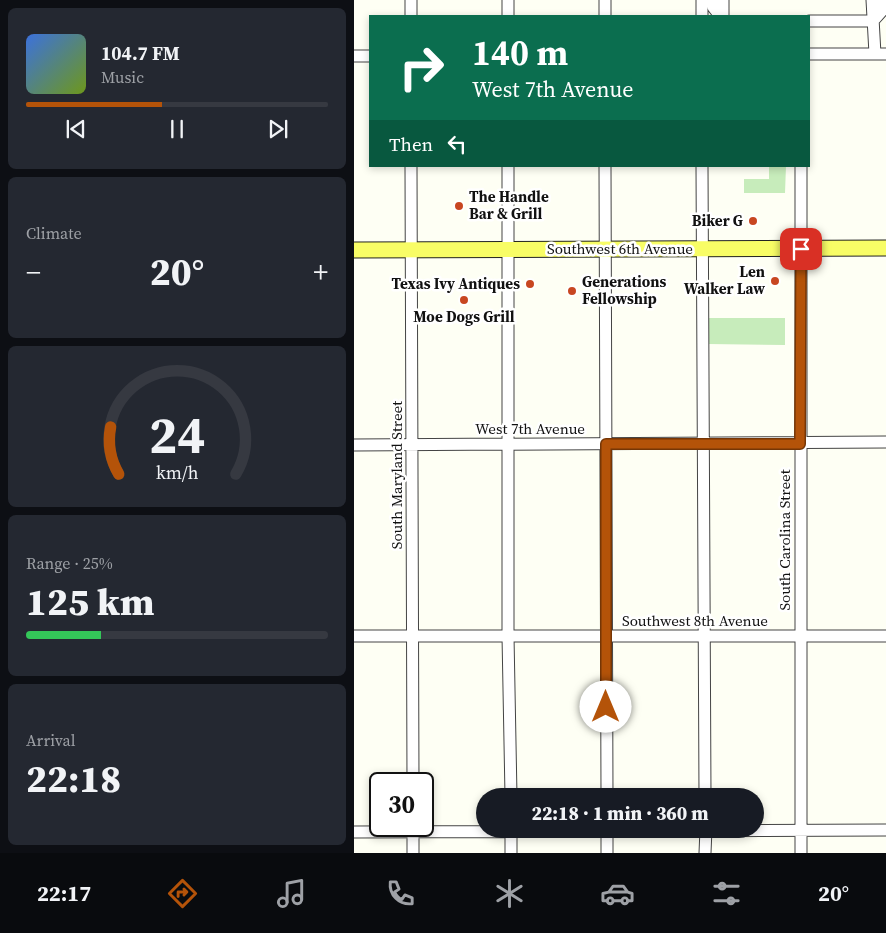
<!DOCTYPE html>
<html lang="en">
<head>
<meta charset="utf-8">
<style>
	:root { --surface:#171b24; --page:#242831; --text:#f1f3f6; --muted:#9ea1a6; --line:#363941; --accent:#b45309 }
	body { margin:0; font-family:"Source Serif 4",serif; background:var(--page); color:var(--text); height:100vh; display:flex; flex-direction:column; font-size:19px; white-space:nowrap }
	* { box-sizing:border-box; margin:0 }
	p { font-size:16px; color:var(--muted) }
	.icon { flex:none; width:28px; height:28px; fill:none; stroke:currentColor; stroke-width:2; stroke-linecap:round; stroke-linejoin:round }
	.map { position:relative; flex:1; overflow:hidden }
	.sheet { display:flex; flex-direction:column; gap:8px; padding:8px; background:#0d0f14; width:354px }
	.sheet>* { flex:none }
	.guide { position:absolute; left:15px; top:15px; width:441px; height:152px; border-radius:0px; box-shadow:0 2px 8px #0003; background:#0b6e4f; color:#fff; overflow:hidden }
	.speed { position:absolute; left:15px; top:772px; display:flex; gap:10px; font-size:25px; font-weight:700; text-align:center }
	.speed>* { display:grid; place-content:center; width:65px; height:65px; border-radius:50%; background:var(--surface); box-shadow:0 2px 8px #0003; line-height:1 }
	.speed .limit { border:2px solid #111; border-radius:8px; background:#fff; color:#111 }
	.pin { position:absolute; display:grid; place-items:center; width:42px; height:42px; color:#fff; margin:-21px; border-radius:10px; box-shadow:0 2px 8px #0006 }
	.me { position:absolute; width:55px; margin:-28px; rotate:0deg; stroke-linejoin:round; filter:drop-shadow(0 0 4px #0008) }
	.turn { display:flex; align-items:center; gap:18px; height:105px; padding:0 20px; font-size:22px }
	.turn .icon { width:65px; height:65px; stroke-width:2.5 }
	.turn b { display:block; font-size:35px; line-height:42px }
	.then { display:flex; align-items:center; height:48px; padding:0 20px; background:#0003; gap:10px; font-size:19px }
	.big { font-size:38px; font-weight:800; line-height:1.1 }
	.sheet .widget { flex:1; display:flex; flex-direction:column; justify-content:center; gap:8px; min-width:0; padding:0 18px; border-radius:8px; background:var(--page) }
	.sheet .dial { align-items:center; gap:0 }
	.dial svg { height:130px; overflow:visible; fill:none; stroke:var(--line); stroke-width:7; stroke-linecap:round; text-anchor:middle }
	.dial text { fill:var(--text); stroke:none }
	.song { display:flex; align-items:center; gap:15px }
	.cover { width:60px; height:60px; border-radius:8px; background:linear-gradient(135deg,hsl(220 70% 55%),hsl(80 70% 35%)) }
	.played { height:5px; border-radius:2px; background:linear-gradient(90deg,var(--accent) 45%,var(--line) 45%) }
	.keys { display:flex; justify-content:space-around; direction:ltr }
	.heat { display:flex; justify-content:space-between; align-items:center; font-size:28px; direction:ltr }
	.charge { height:8px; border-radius:4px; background:linear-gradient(90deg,#34c759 25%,var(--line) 0) }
	.trip { position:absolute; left:122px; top:788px; width:288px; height:50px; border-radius:25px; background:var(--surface); box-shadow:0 2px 8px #0003; font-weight:800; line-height:50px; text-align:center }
	.tabs { display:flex; height:80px; justify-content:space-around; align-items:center; background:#090b0e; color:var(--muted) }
	.tabs .icon { width:35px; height:35px }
	.tabs .on { color:var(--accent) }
	.tabs b { font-size:22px; color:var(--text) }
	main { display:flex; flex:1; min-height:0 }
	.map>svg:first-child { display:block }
</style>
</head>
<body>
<main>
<section class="sheet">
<div class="widget">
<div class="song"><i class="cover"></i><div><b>104.7 FM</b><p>Music</p></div></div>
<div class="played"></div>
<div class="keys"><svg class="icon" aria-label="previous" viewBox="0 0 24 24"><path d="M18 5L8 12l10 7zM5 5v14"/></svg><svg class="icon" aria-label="pause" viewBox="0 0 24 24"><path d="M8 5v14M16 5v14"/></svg><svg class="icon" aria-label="next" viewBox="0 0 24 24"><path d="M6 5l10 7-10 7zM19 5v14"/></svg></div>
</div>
<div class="widget"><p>Climate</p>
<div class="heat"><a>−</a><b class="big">20°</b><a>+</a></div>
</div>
<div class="widget dial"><svg viewBox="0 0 100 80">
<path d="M14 69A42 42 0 1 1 86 69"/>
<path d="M14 69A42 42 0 0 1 9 40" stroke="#b45309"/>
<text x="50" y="56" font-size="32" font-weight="700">24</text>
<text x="50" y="72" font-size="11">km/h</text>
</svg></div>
<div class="widget"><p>Range · 25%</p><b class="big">125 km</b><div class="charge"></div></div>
<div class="widget"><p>Arrival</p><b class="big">22:18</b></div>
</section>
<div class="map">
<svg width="533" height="853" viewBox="0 0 533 853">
	<rect width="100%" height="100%" fill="#fefff4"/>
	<path fill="#c7ecbb" d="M415 166H432L431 193H390V179H415Z
		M354 318H431V345L354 344Z"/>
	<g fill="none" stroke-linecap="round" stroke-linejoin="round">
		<defs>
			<path id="minor" d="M57 0V16
				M154 0V16
				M251 0V16
				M348 0V16
				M359 0V7L366 16
				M369 0V16
				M518 0 521 54
				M455 21H519L528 11V0
				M455 54H533
				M0 56H16
				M57 166 59 784
				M154 166V636L157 796
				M251 166 253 796
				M348 166 351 796
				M0 445 533 442
				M0 636H533
				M59 826V853
				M157 829V853
				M253 829V853
				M0 832 533 830
				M351 853 352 829
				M447 853V166"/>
			<path id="major" d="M0 250 533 248"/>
		</defs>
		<use href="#minor" stroke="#444" stroke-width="13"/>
		<use href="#major" stroke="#222" stroke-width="17"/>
		<use href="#minor" stroke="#fff" stroke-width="11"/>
		<use href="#major" stroke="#f8fd66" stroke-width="15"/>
	</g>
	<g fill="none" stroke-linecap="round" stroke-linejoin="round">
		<defs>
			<path id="route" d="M252 707V444H446L447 249"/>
		</defs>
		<use href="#route" stroke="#753606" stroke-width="12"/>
		<use href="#route" stroke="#b45309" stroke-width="9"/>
	</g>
	<g fill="#c84721" stroke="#fff" stroke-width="2">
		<circle cx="105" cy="206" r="5"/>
		<circle cx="399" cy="221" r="5"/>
		<circle cx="421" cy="281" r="5"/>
		<circle cx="176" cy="284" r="5"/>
		<circle cx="218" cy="291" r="5"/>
		<circle cx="110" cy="300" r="5"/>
	</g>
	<g text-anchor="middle" stroke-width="5" stroke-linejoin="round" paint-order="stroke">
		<g font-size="15" font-weight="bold" fill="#111" stroke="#fff" text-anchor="end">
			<text x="115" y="202" text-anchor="start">The Handle<tspan x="115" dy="17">Bar &amp; Grill</tspan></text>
			<text x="389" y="226">Biker G</text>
			<text x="411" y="277">Len<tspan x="411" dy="17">Walker Law</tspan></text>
			<text x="228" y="287" text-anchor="start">Generations<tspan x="228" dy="17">Fellowship</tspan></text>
			<text x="166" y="289">Texas Ivy Antiques</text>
			<text x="110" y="322" text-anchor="middle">Moe Dogs Grill</text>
		</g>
		<g font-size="15" fill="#111" stroke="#fff">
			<text x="266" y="254">Southwest 6th Avenue</text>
			<text x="176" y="434">West 7th Avenue</text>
			<text transform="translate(43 475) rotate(-90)" y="5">South Maryland Street</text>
			<text transform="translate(431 540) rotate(-90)" y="5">South Carolina Street</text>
			<text x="341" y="626">Southwest 8th Avenue</text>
		</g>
	</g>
</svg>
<div class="speed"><div class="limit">30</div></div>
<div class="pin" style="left:447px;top:249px;background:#d93025"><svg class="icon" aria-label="arrive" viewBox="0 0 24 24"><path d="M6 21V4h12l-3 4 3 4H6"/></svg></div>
<svg class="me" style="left:252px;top:707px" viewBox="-20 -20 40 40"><circle r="19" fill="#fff"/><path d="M0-13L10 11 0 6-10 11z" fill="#b45309"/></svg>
<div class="trip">22:18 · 1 min · 360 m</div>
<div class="guide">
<div class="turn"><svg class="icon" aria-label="right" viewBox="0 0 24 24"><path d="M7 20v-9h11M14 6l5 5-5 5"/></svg><div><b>140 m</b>West 7th Avenue</div></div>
<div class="then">Then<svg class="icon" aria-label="left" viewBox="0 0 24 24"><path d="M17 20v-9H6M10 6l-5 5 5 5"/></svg></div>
</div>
</div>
</main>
<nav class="tabs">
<b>22:17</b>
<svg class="icon on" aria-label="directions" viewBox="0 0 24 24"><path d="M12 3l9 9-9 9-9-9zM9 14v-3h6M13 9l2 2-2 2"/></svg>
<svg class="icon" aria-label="music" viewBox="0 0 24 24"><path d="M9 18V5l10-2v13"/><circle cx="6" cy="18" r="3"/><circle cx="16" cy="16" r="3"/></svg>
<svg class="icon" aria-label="phone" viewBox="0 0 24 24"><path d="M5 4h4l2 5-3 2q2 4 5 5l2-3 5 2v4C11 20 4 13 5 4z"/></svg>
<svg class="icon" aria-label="climate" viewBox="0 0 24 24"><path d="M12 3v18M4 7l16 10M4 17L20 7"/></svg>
<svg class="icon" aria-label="car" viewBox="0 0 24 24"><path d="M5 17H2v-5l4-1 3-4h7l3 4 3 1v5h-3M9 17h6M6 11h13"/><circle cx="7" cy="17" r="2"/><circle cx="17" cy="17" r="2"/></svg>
<svg class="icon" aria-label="filters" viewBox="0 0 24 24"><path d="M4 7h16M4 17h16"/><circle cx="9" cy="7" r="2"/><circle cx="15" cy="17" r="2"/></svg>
<b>20°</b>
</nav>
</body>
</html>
